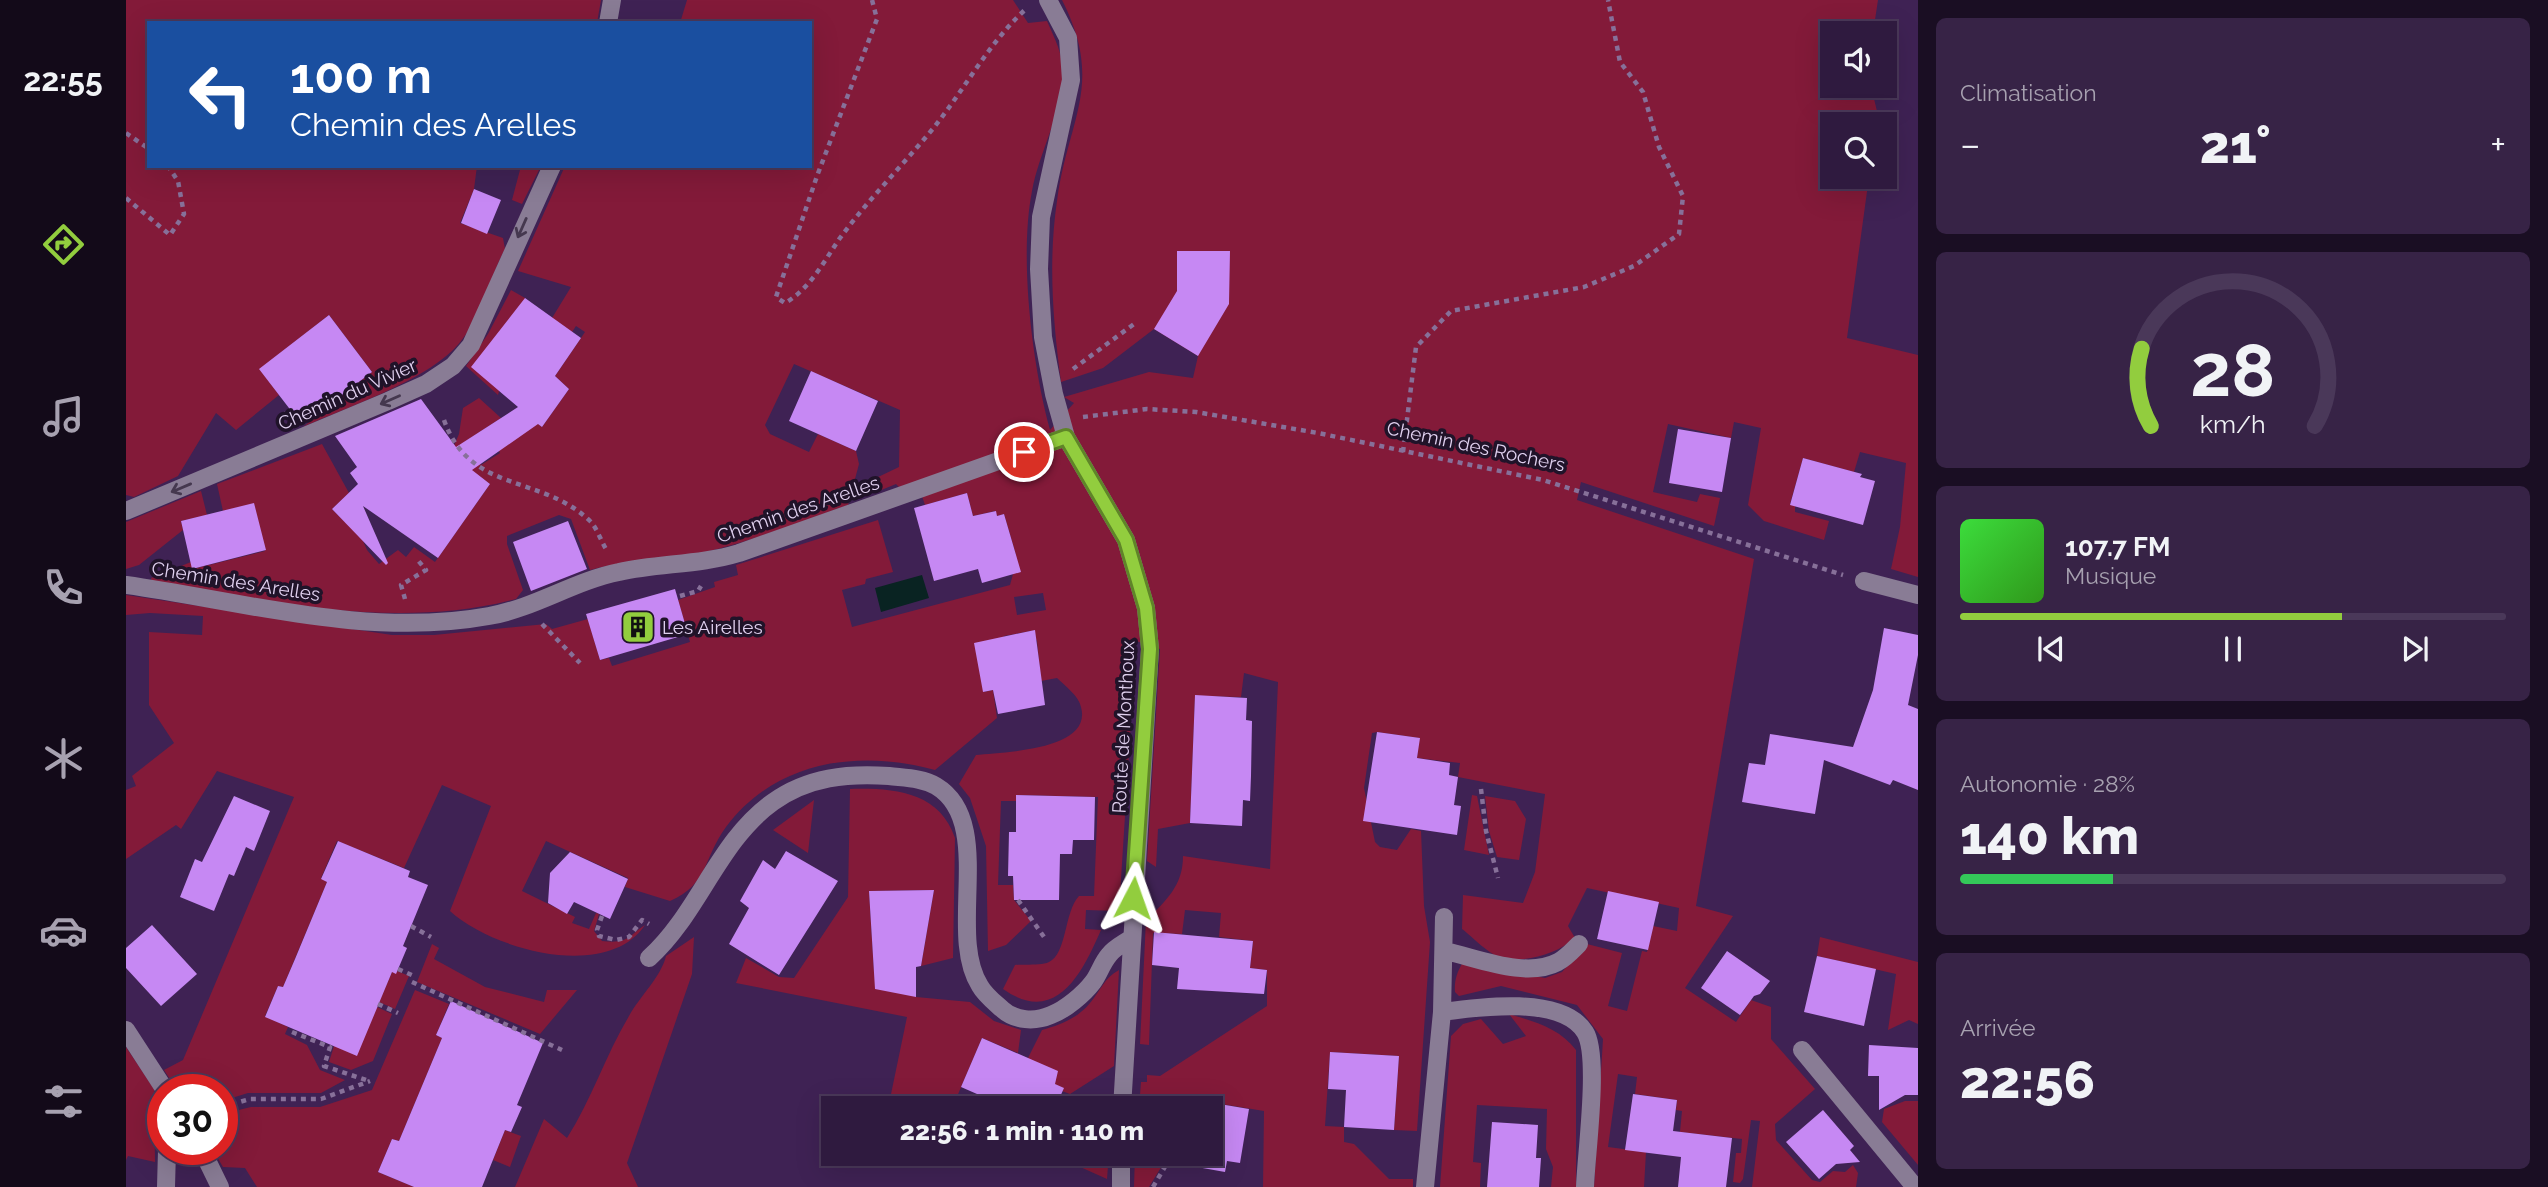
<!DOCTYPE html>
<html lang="fr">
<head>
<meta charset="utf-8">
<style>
	:root { --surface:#2f1a3f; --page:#372346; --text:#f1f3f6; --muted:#a7a1b0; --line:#4a3859; --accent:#92cd3e }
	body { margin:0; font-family:Raleway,sans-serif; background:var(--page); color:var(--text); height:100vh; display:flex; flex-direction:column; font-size:26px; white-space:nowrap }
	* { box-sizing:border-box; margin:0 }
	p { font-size:23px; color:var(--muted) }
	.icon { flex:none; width:38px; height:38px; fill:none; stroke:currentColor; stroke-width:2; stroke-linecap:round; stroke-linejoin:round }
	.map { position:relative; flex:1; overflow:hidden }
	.sheet { display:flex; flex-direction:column; gap:18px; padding:18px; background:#1a0e23; width:630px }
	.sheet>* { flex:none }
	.top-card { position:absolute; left:21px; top:21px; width:665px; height:147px; border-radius:0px; box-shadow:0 7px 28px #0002,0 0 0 2px var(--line); background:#1a4fa0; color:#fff; overflow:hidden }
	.fabs { position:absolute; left:1694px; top:21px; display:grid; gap:14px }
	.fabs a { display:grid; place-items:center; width:77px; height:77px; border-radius:0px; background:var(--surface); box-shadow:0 7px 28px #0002,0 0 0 2px var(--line); font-size:35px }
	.speed { position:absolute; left:21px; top:1074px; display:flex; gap:14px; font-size:35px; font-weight:700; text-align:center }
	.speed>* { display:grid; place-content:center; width:91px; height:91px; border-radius:50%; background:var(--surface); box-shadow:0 7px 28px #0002,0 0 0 2px var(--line); line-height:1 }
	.speed .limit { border:10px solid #d22; background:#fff; color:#111 }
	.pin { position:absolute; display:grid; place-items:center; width:60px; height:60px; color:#fff; margin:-30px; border:4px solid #fff; border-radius:50%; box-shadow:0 2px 7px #0007 }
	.me { position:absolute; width:77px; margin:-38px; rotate:4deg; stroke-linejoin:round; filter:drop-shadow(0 0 5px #0008) }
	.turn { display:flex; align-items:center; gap:24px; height:147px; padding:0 28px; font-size:32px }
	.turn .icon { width:91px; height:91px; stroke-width:2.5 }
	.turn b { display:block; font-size:49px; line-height:60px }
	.big { font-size:52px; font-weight:800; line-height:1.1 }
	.sheet .widget { flex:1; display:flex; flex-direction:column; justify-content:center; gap:10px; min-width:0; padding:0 24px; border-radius:10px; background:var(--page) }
	.sheet .dial { align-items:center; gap:0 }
	.dial svg { height:182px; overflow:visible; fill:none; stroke:var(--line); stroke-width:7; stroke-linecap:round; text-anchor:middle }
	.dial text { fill:var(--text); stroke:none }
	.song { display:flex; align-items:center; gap:21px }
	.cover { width:84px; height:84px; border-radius:10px; background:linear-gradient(135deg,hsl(120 70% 55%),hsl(110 70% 35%)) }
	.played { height:7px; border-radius:4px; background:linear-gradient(90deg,var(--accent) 70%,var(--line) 70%) }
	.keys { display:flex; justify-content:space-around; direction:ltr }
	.heat { display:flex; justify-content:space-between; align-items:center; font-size:38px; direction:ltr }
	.charge { height:10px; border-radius:5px; background:linear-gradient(90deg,#34c759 28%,var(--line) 0) }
	.trip { position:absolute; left:695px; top:1096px; width:402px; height:70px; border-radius:0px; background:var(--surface); box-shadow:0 7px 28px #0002,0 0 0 2px var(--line); font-weight:800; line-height:70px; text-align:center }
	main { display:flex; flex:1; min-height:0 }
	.tab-bar { display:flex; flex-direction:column; width:126px; justify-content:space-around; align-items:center; background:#130a19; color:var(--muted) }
	.tab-bar .icon { width:49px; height:49px }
	.tab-bar .current { color:var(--accent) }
	.tab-bar b { font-size:32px; color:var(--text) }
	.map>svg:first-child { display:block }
</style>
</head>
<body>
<main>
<nav class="tab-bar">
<b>22:55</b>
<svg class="icon current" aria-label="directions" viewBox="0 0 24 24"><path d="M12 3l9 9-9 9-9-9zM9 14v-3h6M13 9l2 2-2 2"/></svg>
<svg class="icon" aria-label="music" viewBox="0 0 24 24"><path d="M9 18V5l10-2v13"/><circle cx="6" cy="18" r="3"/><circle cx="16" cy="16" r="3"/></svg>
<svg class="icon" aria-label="phone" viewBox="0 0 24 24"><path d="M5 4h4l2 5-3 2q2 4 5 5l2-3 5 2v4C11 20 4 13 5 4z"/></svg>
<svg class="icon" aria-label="climate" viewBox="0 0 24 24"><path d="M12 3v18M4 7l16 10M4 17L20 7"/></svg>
<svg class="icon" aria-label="car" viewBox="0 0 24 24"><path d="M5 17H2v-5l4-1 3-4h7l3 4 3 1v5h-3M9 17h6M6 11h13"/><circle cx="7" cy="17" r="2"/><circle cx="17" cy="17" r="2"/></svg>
<svg class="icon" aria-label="filters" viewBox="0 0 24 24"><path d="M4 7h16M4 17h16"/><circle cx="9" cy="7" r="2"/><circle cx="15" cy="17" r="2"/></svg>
</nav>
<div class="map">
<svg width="1792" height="1187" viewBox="0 0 1792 1187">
	<rect width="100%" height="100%" fill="#3f2254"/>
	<path fill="#831a39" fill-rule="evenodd" d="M0 0H475L471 23H23V166H351L348 189 334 223 377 238 379 249C363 279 356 315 335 341 306 379 221 407 177 427L246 372 203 315 134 369 153 395 110 430 90 413 52 476 8 497 0 495Z
		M561 0H887L902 23 921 21C928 37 937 54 937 72 937 112 913 152 906 191 893 257 906 364 924 430L948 403 938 397 1023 372 1067 378 1072 356 1028 329 977 368 935 382C927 321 922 262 931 201 942 118 979 85 936 0H1752L1747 33H1706V86H1745L1754 124H1706V177H1743L1721 338 1792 355V577L1765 569 1774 527 1780 463 1734 452 1728 472 1677 458 1664 504 1669 506V512L1703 521 1698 540 1638 521 1622 505 1635 428 1608 422 1605 438 1542 424 1527 492 1571 502 1574 494 1594 498 1588 526 1455 482 1451 500 1628 559 1570 906 1607 916 1559 988 1610 1022 1625 1000 1645 1007V1039L1689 1089 1649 1124 1650 1140 1686 1180 1694 1182 1707 1171 1719 1172 1727 1165 1732 1173 1730 1187H1626L1634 1121 1625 1120 1617 1179 1614 1183 1607 1182 1610 1153H1615L1616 1139 1554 1132 1556 1111 1550 1110 1551 1100 1509 1094 1511 1077 1492 1074 1482 1147 1520 1152 1518 1187H1468L1477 1039 1451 1005 1375 986 1333 996 1329 992C1328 981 1331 972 1337 962L1419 978 1436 972 1461 944 1496 953 1482 1006 1501 1011 1516 951 1521 952 1527 926 1551 931 1553 908 1461 888 1442 926 1449 938C1431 954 1400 963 1376 958 1363 955 1347 937 1336 929L1337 895 1397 903 1409 872 1419 794 1332 777 1334 763 1291 758 1293 738 1251 732 1246 733 1238 788 1249 842 1254 847 1271 850 1285 829 1295 831 1298 906 1304 942 1291 1131 1268 1130 1273 1056 1204 1052 1199 1126 1218 1127V1142L1228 1144 1263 1179H1287V1187H1137L1138 1111 1077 1101 1075 1108 1035 1104 1034 1108H1013L1015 1082H1021V1075L1034 1076 1141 1006V970L1124 968 1127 941 1093 937 1095 913 1059 910 1056 934 1027 933 1023 1045 1014 1044 1020 920C1041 900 1057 885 1057 856L1144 869 1152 682 1118 673 1115 697 1069 696 1064 823 1032 829 1030 867 1021 861 1034 649 1010 641 993 911 960 910 959 929 975 930C957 971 931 1027 877 989L889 965C898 964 915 966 923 962 941 954 938 912 953 896H968L972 797 891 795 890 801H875L872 885H887L888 900 905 921 880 945 862 951 860 846 844 798 833 784 850 755C876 752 967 751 955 707 953 696 939 686 931 678L915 681 911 641 905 631 878 636 858 692 867 690 871 718 809 770C734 749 650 760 600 827 577 858 583 884 544 901L499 887 502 878 420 841 396 891 449 917 446 923 463 929 470 913 473 914 468 931 476 941C503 944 502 936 519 925 481 982 365 949 324 911L365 806 316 785 278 868 211 841 195 878 201 882 157 987 152 986 139 1016 162 1027 159 1034 181 1045 194 1070 219 1080 195 1093H122L96 1101V1090H51L38 1070 57 1060 168 797 91 771 55 829 50 825 0 859V790L10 786 6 776 48 743 23 705V632L76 635 77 616 24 613 0 615V595L266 635H308L420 624 426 629 462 619 474 660 483 658 486 666 564 642 552 600 589 587 588 582 612 575 610 565 752 520 767 572 740 579 739 584 716 590 726 627 884 585 887 574 882 557 890 555 878 514 871 516 869 511 847 516 841 493 799 505 796 496 785 500 770 484 748 493 750 478 773 467 774 410 668 364 639 425 644 434 683 452 692 434 730 451 733 464 722 505C666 525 609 548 550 558 521 562 493 562 464 570L445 519 433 515 381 536V544L397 590 390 599C269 631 146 601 26 582L25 578 65 562 67 569 139 551 128 504 97 511 91 484 196 444 223 493 206 509 219 522 226 516 241 550 253 564 272 550 280 557 288 547 309 562 364 484 324 455 333 434 337 408 353 398 375 418 340 441 355 465 374 453 372 449 399 412 416 427 443 389 429 376 459 332 450 326 446 332 426 318 445 287 392 271 439 166H684V23H554ZM917 593 920 610 891 615 888 597Z
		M395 166H415L396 204 386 200Z
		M385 290 399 298 372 395 340 366 362 334Z
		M75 491 81 515 55 521 57 530 13 565 0 569V522Z
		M724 789C767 788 813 791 829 838L827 958 795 966 808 890 743 891 748 972 790 997 844 1002 868 1021 895 1030 892 1053 856 1038 830 1099 851 1108H791L764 1099 781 1017 610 983 620 958 653 977 668 978 722 897Z
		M1346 795 1351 796 1363 855 1338 850Z
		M1359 796 1389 801 1400 819 1393 860 1371 857 1363 831Z
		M688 800 682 853 647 830Z
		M568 937 566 974 501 1163 512 1187H389L418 1119 441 1138C466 1099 479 1056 503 1016 514 996 535 977 540 956Z
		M1694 937 1792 962V1024L1783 1020 1762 1030 1770 974 1691 956Z
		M306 944 313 948 308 959 359 987 418 1002 421 990H451L414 1034 291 982Z
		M993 970 988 1066 944 1094 936 1091 937 1088 896 1070 916 1030C934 1025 952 1018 964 1003 975 990 978 978 993 970Z
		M271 971 283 976 269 1009 253 1002 266 972Z
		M289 990 323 1004 310 1035 316 1038 273 1141 266 1139 252 1172 288 1187H131L119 1168 97 1167 87 1150H96V1114L125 1107H194L246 1090Z
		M251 1007 266 1014 247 1061 225 1070 203 1062 208 1046Z
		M1383 1014C1409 1022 1433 1028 1450 1050V1187H1425L1427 1167 1420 1149 1421 1109 1351 1105 1347 1162 1355 1163 1354 1187H1314L1325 1036 1337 1024 1355 1019 1377 1044 1400 1036Z
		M0 1047 28 1089 29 1162 2 1156 0 1160Z
		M1779 1101H1792V1165L1756 1122 1758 1109Z
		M379 1130 395 1136 384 1167 367 1160Z
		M923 1153H983L981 1179Z
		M1009 1153H1039L1042 1156 1023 1187H1008Z"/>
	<path fill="#092322" d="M796 575 803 598 755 612 749 588Z"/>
	<path fill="#c688f3" d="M348 189 375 200 361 234 335 223Z
		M1051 251H1104L1103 304 1072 356 1028 329 1051 291Z
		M399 298 455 338 429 376 443 389 416 427 412 424 346 470 364 484 312 558 237 506 262 563 260 565 206 509 232 484 224 473 231 467 209 436 295 399 330 447 392 407 345 367Z
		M203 315 246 372 176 425 133 369Z
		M685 371 752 401 730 451 663 421Z
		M1552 429 1605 438 1596 492 1543 483Z
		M1677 458 1736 474 1734 477 1749 481 1737 525 1664 505Z
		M841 493 847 516 870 511 871 516 878 514 895 572 856 583 852 569 808 581 788 508Z
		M128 503 140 550 66 569 55 521Z
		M442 521 461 569 405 591 387 542Z
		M549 589 562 634 474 660 460 614Z
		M1758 628 1792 635V655L1782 705 1792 709V790L1767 780 1764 785 1698 760 1689 814 1616 802 1623 763 1639 765 1644 734 1727 747 1747 690Z
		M909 630 919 705 872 714 867 690 857 692 848 643Z
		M1069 695 1121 698 1120 720 1126 721 1125 776 1124 801 1117 800 1116 826 1064 823Z
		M1251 732 1294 738 1291 758 1324 763 1323 775 1332 777 1328 805 1335 806 1331 835 1237 821Z
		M890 795 969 797 968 840H947L946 854H934L933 900H888L887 876H882L883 832H890Z
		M108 796 144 811 128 851 120 847 108 876 103 874 88 911 54 897 69 859 76 862Z
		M212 841 284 871 282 877 302 885 277 946 281 948 270 974 266 972 231 1056 139 1017 152 986 157 987 169 959 201 882 195 879Z
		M660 851 712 881 653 975 603 944 623 908 614 901 637 860 649 869Z
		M444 852 502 879 484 919 448 902 441 914 422 903 424 873Z
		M808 890 795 966 790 967V997L749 989 743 891Z
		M1482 891 1533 902 1522 950 1471 939Z
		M26 925 71 974 35 1006 0 968V948Z
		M1028 932 1127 941 1124 968 1141 970 1138 994 1051 989 1053 968 1026 965Z
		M1601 951 1644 981 1634 994 1628 996 1614 1015 1575 988Z
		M1691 956 1750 969 1738 1026 1678 1012Z
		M325 1001 417 1043 391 1105 396 1107 385 1132 379 1130 356 1187H288L252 1172 266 1139 273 1141 316 1038 310 1035Z
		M856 1038 932 1071 929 1084 938 1088 929 1108H883L835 1087Z
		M1743 1045 1792 1048V1095H1779L1753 1110V1076H1742Z
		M1204 1052 1273 1056 1268 1130 1218 1127 1220 1090 1202 1089Z
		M1507 1094 1551 1100 1547 1131 1606 1138 1600 1187H1552L1555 1157 1499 1150Z
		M1076 1101 1123 1109 1114 1163 1101 1161 1099 1172 1054 1164 1055 1153H1085V1108H1075Z
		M1697 1110 1728 1146 1724 1150 1734 1162 1710 1164 1693 1179 1660 1142Z
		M1366 1122 1412 1125 1410 1158H1415L1413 1187H1361Z"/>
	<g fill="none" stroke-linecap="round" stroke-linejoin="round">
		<path stroke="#877099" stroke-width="4.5" stroke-dasharray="5 5" stroke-linecap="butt" d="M746 0 751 19 691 176 650 297 659 303C685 288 698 261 714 238 742 200 775 167 805 131 838 91 862 43 901 8
			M0 133 23 149
			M0 198 44 235 58 214 52 181 42 166
			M947 369 1008 324
			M156 416 164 410
			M957 417 1021 409 1070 412 1192 433 1417 480 1717 575
			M318 420C344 494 415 474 464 521 471 528 475 541 480 549
			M1277 452 1290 347 1325 311 1458 287 1508 266 1553 234 1557 196 1533 147 1517 92 1494 62 1482 0
			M554 596 572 591 575 586
			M279 599 275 585 300 570 290 558
			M416 624 454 663
			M1355 789 1360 831 1372 878
			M892 900 918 937
			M476 916 471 930 473 936 490 940 503 937 516 920 523 924
			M285 926 305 937
			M272 969 288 976
			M286 982 436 1050
			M252 1004 272 1013
			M166 1032 204 1047 198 1066 243 1081
			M96 1107 124 1099H195L244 1081
			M1027 1187 1047 1153"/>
		<path stroke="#897c95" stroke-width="18" d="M922 0 942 38 945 80 915 217 913 269 917 337 928 394 940 437 1000 540 1020 608 1024 649 996 1108
			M482 23 486 0
			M0 511 262 401 300 384 327 366 345 345 426 166
			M1738 581 1792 595
			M0 585C119 602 243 638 363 616 409 608 448 581 493 572 533 563 574 565 613 553L940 437
			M1319 951C1352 958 1400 979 1432 962 1440 958 1447 950 1453 944
			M523 958C573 913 592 841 647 802 682 777 722 773 763 776 779 778 796 778 810 786 870 822 820 933 854 986 859 995 868 1002 876 1009 889 1021 909 1022 925 1015 939 1010 958 994 967 982 973 974 976 963 983 955 988 948 997 944 1004 939
			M1316 1012C1352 1007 1436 995 1459 1032 1474 1055 1460 1155 1459 1187
			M0 1030 39 1090
			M1676 1050 1789 1187
			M76 1150 94 1187
			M40 1187 41 1150
			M995 1187V1153
			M1299 1187 1316 1012 1318 917"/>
	</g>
	<defs><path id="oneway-shaft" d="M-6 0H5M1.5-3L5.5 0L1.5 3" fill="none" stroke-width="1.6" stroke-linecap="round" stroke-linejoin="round" transform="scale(1.75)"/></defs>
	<g stroke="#45384f">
		<use href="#oneway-shaft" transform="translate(396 228) rotate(114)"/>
		<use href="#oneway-shaft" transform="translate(264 400) rotate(156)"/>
		<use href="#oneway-shaft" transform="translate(55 488) rotate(157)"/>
	</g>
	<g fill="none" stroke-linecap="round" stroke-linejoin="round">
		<defs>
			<path id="route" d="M898 452 940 437 1000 540 1020 608 1024 649 1007 898"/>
		</defs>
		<use href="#route" stroke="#5f8528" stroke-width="18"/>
		<use href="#route" stroke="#92cd3e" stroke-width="12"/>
	</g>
	<defs>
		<symbol id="building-square" viewBox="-11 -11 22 22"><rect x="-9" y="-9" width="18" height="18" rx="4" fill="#92cd3e" stroke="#201329"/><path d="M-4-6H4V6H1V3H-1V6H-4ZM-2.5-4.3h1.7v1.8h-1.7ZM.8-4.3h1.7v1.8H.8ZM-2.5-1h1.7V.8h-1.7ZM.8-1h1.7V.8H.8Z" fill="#111"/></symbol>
	</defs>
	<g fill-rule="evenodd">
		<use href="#building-square" x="493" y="608" width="38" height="38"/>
	</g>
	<g text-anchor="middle" stroke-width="7" stroke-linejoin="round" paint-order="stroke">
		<g font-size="19" fill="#dfcfee" stroke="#201329">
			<text transform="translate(221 394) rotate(-24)" y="7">Chemin du Vivier</text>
			<text transform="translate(1350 446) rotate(12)" y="7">Chemin des Rochers</text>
			<text transform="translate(672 509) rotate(-19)" y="7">Chemin des Arelles</text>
			<text transform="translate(110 581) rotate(9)" y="7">Chemin des Arelles</text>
			<text transform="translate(997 727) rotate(-87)" y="7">Route de Monthoux</text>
		</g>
		<g font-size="19" fill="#dfcfee" stroke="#201329" text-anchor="start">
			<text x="536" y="634">Les Airelles</text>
		</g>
	</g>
</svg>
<div class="fabs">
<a><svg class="icon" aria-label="sound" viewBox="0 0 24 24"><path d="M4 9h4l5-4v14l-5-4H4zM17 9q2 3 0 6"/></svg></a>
<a><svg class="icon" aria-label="search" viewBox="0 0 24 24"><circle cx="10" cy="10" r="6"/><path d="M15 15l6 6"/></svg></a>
</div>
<div class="speed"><div class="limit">30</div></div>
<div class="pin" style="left:898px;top:452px;background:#d93025"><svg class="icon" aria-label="arrive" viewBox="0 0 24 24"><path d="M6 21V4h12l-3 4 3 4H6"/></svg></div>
<svg class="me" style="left:1007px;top:898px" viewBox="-20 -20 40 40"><path d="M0-17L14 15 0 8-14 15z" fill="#92cd3e" stroke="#fff" stroke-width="4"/></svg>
<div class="trip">22:56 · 1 min · 110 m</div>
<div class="top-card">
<div class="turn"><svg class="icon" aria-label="left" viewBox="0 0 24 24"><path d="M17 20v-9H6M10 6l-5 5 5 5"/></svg><div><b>100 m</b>Chemin des Arelles</div></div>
</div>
</div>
<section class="sheet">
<div class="widget"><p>Climatisation</p>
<div class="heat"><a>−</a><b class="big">21°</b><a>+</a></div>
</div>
<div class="widget dial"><svg viewBox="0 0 100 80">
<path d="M14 69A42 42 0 1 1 86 69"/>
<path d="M14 69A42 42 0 0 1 10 35" stroke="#92cd3e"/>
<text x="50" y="56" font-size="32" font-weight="700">28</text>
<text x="50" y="72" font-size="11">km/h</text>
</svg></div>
<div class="widget">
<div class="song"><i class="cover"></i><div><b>107.7 FM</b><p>Musique</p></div></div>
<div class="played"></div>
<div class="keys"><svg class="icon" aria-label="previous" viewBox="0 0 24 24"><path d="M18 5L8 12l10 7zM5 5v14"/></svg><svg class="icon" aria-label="pause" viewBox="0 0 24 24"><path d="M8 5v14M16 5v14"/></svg><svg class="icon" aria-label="next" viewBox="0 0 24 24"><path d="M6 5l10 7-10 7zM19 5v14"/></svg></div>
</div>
<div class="widget"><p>Autonomie · 28%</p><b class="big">140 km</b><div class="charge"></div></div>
<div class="widget"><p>Arrivée</p><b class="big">22:56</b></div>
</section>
</main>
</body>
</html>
